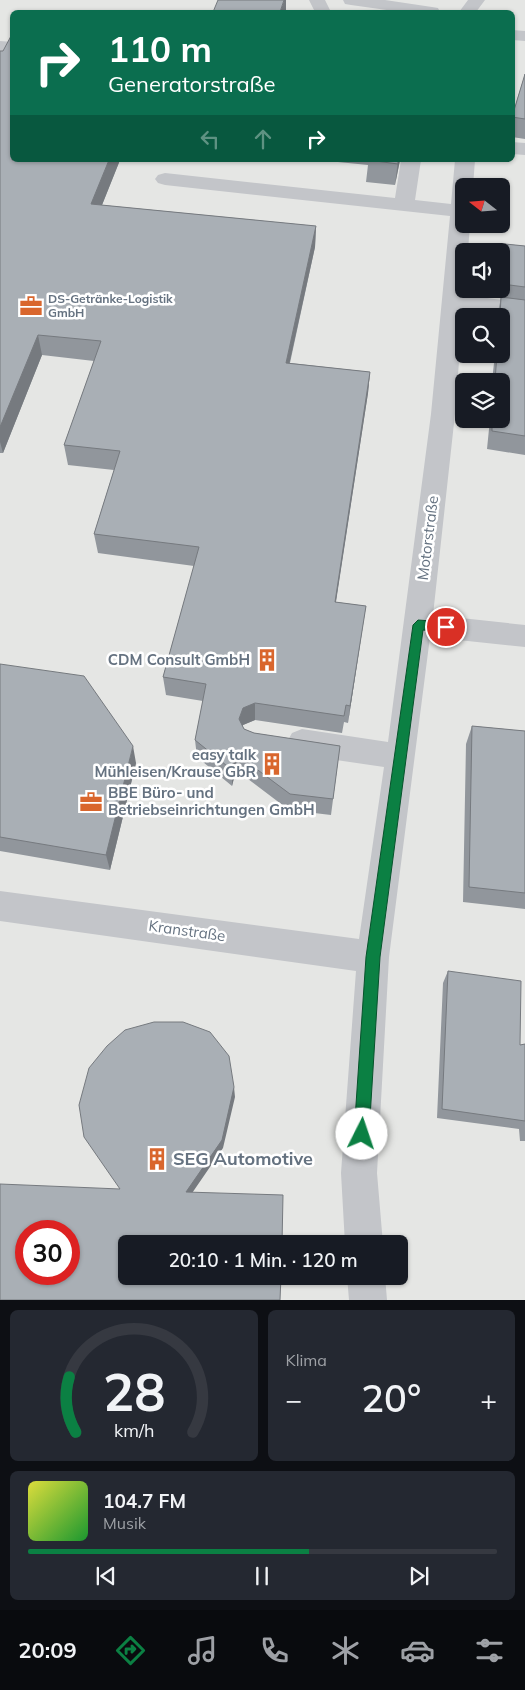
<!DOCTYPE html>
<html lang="de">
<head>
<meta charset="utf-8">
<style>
	:root { --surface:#171b24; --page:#242831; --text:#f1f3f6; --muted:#9ea1a6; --line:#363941; --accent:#0b8043 }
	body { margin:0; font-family:Mulish,sans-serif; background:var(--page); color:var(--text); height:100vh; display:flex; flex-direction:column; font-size:19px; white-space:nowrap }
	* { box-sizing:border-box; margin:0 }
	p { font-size:16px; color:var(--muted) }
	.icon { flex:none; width:28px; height:28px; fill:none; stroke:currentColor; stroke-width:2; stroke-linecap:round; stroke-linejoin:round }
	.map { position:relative; height:1300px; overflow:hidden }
	.drawer { display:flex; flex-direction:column; gap:10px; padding:10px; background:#0d0f14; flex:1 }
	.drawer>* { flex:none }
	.guide { position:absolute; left:10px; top:10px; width:505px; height:152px; border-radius:8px; box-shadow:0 1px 4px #0004; background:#0b6e4f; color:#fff; overflow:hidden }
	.needle { width:32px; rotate:287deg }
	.tools { position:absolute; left:455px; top:178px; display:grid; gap:10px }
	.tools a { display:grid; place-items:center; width:55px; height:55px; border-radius:8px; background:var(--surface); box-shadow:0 1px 4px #0004; font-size:25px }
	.speed { position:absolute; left:15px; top:1220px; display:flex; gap:10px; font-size:25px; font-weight:700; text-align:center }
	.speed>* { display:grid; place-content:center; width:65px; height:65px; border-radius:50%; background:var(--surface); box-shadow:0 1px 4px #0004; line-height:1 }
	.speed .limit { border:8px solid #d22; background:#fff; color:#111 }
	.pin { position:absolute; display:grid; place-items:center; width:42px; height:42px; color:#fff; margin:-21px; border:2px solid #fff; border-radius:50%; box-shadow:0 1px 5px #0007 }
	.me { position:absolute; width:55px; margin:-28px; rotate:4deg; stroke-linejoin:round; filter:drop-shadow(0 0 4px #0008) }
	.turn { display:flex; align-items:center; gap:18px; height:105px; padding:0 15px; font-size:22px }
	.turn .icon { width:65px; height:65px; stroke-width:2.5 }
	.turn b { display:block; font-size:35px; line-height:42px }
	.lanes { display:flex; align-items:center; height:48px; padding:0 15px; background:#0003; justify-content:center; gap:25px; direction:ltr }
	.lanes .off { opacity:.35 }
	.big { font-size:38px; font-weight:600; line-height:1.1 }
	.drawer .card { flex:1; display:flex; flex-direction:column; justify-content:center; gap:8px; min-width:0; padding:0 18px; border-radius:8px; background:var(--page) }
	.drawer .dial { align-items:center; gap:0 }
	.dial svg { height:130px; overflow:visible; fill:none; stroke:var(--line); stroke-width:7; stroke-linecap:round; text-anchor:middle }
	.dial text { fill:var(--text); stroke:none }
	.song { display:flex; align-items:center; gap:15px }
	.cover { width:60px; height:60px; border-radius:8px; background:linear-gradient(135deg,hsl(60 70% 55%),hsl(130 70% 35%)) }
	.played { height:5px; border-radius:2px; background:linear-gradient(90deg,var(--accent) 60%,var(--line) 60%) }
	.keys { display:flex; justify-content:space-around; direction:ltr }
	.heat { display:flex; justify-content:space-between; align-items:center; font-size:28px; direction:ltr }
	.drawer .tiles { flex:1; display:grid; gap:10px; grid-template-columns:1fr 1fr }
	.card:last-child { grid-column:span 2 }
	.trip { position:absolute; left:118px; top:1235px; width:290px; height:50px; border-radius:8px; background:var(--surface); box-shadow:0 1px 4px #0004; font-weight:600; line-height:50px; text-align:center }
	.dock { display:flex; height:80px; justify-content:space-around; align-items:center; background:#090b0e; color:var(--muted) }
	.dock .icon { width:35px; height:35px }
	.dock .current { color:var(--accent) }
	.dock b { font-size:22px; color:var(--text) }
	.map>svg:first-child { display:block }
</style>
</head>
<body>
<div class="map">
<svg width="525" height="1300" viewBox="0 0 525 1300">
	<rect width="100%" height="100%" fill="#f4f5f1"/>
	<path fill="#e5e6e4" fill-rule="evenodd" d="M0 0H525V1300H0ZM12 12H512V160H12ZM464 186H501V224H464ZM464 251H501V289H464ZM464 316H501V354H464ZM464 381H501V419H464ZM26 1231H69V1274H26ZM126 1244H399V1276H126Z"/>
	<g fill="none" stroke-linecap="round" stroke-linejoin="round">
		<path fill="#c3c5c9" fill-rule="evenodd" d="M309 0H325L331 12H315Z
			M343 0H385L432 7 438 8 440 12H401L351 5 345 4Z
			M468 0H485L476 12H459Z
			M512 30 525 31V41L512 40Z
			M0 41 12 42V52L0 51Z
			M512 142 525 143V155L512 154Z
			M401 160H421L415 200 451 204 455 160H475L473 186H464V224H470L468 251H464V295L525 303V317L463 309 455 414 433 615 525 625V647L430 637 389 957 377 1173 383 1244H345L341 1173 356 971 0 921V891L359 939 384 767 302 755 292 751 287 742 292 733 302 729 388 742 431 414 450 216 165 185 158 183 155 179 158 175 165 173 395 198Z
			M347 1276H385L387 1300H349Z"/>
	</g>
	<path fill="#91969c" d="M0 51H3L120 160 102 205 316 226 315 247 290 363 370 372 368 393 336 602 366 606 363 625 348 723 344 722 342 733 255 720 243 725V727L244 729 254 733 340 746 331 815 289 810 236 770 232 786 197 757 195 740 203 701 166 695 163 677 194 566 98 553 94 534 114 470 68 465 64 445 94 361 42 355 3 453H0Z
		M525 74V139L512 137V116Z
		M318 160H400L395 185 366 182 368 165Z
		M505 244 525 246V455L487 449 490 419H501V381H492L495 354H501V316H497L501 298H499L500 289H501V272L503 257Z
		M0 664 136 763 110 870 0 851Z
		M472 726 525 731V909L463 902 466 744Z
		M448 971 520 1045 525 1044V1141H520L519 1129 437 1118 443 983Z"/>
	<path fill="#767a7f" d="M284 0H286V12H280Z
		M109 160H120L94 225 91 204Z
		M398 160H400L395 185Z
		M316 226 315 247 285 383 286 363Z
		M38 335 42 355 3 453 0 442V427Z
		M370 372 368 393 333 620 335 602Z
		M366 606 363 625 348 723 350 706Z
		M255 703V720L243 725 239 736V719L243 708Z
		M133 746 136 763 110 870 106 855Z
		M235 753 236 770 232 786V770Z
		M234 1087 235 1097 223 1148 188 1199 186 1192Z"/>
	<path fill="#a9afb5" stroke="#767a7f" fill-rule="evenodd" d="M218 0H284L280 12H213Z
		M11 36H12V160H109L91 204 316 226 286 363 370 372 335 602 366 606 350 706 346 705 344 716 255 703 243 708 239 719 244 729 254 733 340 746 333 799 290 794 235 753 232 770 195 740 206 684 163 677 199 547 94 534 120 451 64 445 101 341 38 335 0 427V51H3Z
		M525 74V119L512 117Z
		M368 160H398V164Z
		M505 244 525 246V287L502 284Z
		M501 297 525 300V436L492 431V419H501V381H495L497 354H501V316H500Z
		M0 664 84 676 133 746 106 855 0 837Z
		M472 726 525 731V893L469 887Z
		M448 971 521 981 520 1045 525 1044V1121L442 1109Z
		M154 1022H183L210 1032 229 1056 234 1087 222 1140 186 1192 283 1195 282 1244H126V1276H281L280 1300H0V1184L120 1189 84 1137 79 1105 89 1068 107 1046 125 1030ZM26 1231H69V1274H26Z"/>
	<path fill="#0b8043" stroke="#07532c" d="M418 620 446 622 452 627 446 632 423 630 380 957 369 1134 367 1139 362 1141 356 1139 354 1134 366 957 413 625Z"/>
	<defs>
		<symbol id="office-bare" viewBox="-9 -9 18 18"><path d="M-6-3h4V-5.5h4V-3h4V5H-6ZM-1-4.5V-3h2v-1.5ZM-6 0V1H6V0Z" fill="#d9662d" stroke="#fff" stroke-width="2.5" paint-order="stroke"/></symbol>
		<symbol id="building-bare" viewBox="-9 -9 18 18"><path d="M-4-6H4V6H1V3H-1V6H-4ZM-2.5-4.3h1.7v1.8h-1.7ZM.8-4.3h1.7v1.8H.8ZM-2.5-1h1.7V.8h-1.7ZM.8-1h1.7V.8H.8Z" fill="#d9662d" stroke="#fff" stroke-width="2.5" paint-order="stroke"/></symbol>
	</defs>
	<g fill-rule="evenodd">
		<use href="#office-bare" x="15" y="290" width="32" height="32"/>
		<use href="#building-bare" x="251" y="644" width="32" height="32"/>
		<use href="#building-bare" x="256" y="748" width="32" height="32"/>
		<use href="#office-bare" x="75" y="786" width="32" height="32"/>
		<use href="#building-bare" x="141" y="1143" width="32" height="32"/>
	</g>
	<g text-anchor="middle" stroke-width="5" stroke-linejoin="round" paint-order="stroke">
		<g font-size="12" font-weight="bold" fill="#657280" stroke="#fff" text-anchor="start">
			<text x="48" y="303">DS-Getränke-Logistik<tspan x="48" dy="14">GmbH</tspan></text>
		</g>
		<g font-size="15" fill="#657280" stroke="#fff">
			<text transform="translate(428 538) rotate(-83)" y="5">Motorstraße</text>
			<text transform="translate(187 931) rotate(8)" y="5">Kranstraße</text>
		</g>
		<g font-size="15" font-weight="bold" fill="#657280" stroke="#fff" text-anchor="end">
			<text x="250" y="665">CDM Consult GmbH</text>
			<text x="256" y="760">easy talk<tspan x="256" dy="17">Mühleisen/Krause GbR</tspan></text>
			<text x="108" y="798" text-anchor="start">BBE Büro- und<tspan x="108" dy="17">Betriebseinrichtungen GmbH</tspan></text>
		</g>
		<g font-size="18" font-weight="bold" fill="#657280" stroke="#fff" text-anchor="start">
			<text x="173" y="1165">SEG Automotive</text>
		</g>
	</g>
</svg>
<div class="tools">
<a><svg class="needle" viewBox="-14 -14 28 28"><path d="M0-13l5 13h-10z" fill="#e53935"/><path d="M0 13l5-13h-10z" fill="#9ea1a6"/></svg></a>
<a><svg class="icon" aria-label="sound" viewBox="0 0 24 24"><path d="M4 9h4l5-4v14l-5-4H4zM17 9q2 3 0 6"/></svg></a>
<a><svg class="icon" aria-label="search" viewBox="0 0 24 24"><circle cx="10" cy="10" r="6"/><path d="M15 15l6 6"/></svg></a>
<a><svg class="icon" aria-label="layers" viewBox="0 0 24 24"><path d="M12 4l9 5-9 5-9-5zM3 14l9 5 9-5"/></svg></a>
</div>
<div class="speed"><div class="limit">30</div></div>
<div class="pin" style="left:446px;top:627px;background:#d93025"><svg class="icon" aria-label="arrive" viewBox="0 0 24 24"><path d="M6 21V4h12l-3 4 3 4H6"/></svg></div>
<svg class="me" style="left:362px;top:1134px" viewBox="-20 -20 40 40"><circle r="19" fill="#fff"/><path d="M0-13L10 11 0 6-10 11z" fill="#0b8043"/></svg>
<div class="trip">20:10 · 1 Min. · 120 m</div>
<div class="guide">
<div class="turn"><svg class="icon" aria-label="right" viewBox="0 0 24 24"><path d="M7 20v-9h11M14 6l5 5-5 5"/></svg><div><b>110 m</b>Generatorstraße</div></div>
<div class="lanes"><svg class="icon off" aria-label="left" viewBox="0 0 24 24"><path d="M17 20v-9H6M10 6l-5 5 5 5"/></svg><svg class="icon off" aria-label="ahead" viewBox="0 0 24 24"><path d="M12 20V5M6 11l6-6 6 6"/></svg><svg class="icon" aria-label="right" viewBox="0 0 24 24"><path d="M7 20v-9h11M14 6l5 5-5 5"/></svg></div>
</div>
</div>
<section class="drawer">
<div class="tiles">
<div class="card dial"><svg viewBox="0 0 100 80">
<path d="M14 69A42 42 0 1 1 86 69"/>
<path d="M14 69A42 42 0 0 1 10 35" stroke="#0b8043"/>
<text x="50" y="56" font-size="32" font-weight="700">28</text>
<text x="50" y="72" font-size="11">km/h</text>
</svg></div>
<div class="card"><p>Klima</p>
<div class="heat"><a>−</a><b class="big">20°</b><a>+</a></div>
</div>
<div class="card">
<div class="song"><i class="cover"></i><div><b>104.7 FM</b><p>Musik</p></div></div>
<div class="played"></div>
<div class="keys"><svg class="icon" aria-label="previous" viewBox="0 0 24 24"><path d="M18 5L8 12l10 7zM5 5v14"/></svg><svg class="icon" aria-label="pause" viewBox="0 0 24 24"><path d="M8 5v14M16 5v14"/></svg><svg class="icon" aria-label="next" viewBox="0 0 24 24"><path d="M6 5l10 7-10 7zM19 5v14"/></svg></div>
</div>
</div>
</section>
<nav class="dock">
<b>20:09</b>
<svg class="icon current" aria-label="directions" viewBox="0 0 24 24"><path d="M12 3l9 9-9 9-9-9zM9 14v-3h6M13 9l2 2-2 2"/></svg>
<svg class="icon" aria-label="music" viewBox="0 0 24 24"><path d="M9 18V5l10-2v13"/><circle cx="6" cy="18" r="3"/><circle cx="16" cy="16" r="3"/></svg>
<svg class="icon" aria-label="phone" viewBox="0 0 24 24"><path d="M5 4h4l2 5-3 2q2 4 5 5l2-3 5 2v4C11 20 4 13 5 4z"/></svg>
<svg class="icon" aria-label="climate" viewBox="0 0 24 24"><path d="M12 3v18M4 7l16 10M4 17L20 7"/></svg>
<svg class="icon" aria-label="car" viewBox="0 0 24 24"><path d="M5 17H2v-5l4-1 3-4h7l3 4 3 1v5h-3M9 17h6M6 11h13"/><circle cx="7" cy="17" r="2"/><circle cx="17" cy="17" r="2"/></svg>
<svg class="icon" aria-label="filters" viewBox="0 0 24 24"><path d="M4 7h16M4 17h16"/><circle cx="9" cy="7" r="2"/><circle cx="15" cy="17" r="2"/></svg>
</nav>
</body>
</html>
